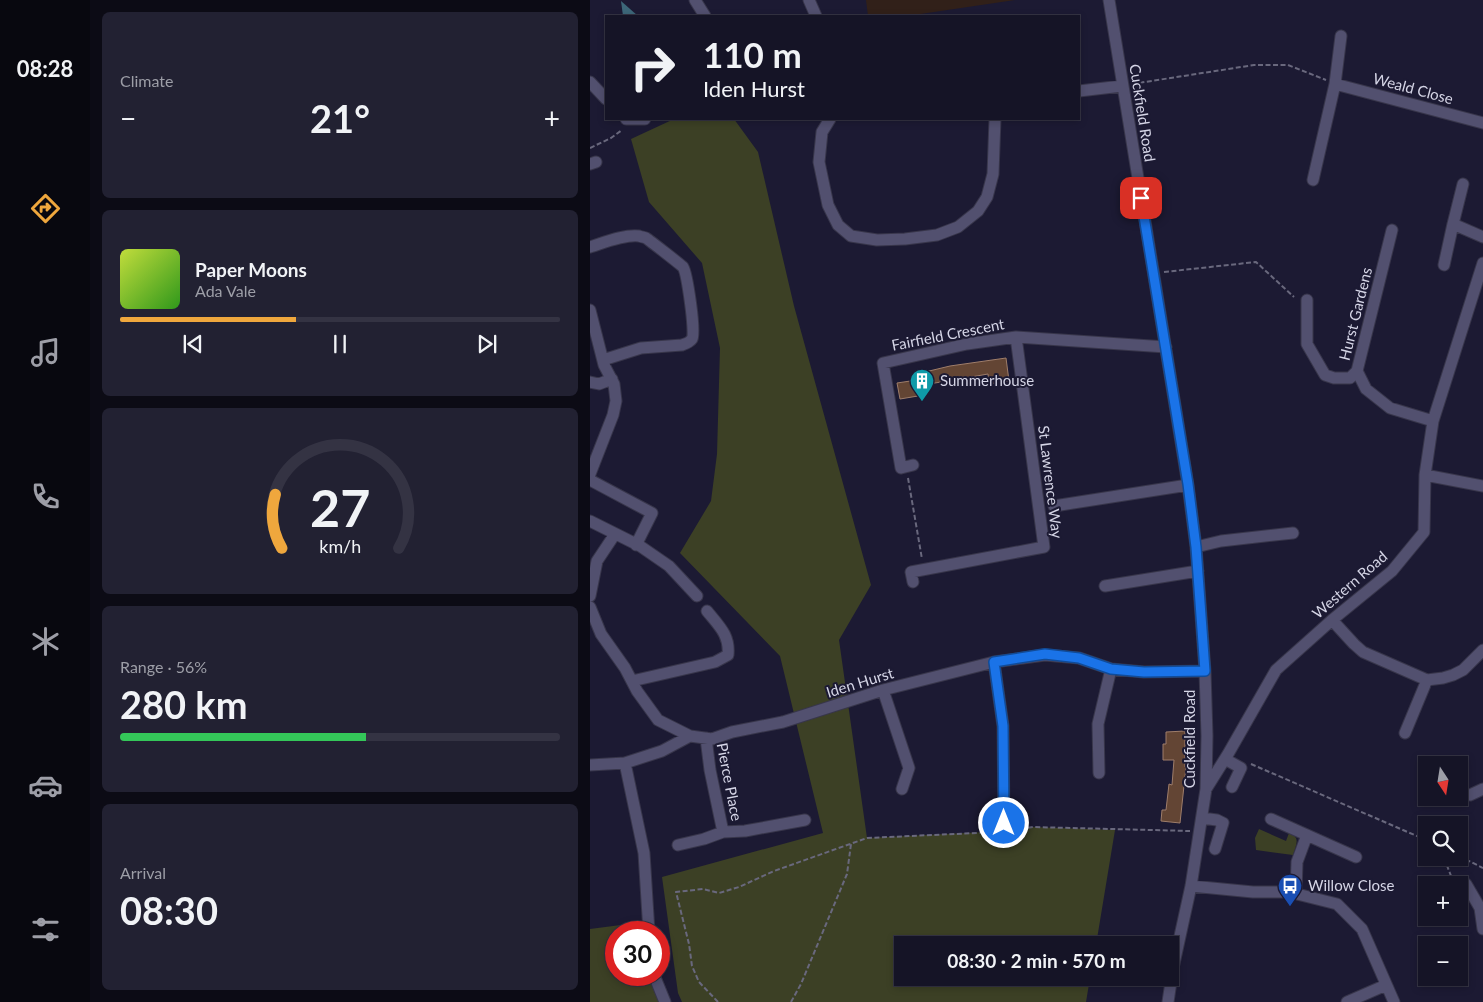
<!DOCTYPE html>
<html lang="en">
<head>
<meta charset="utf-8">
<style>
	:root { --surface:#151426; --page:#222132; --text:#f1f3f6; --muted:#9d9ea7; --line:#343343; --accent:#efa73d }
	body { margin:0; font-family:Lato,sans-serif; background:var(--page); color:var(--text); height:100vh; display:flex; flex-direction:column; font-size:19px; white-space:nowrap }
	* { box-sizing:border-box; margin:0 }
	p { font-size:16px; color:var(--muted) }
	.icon { flex:none; width:28px; height:28px; fill:none; stroke:currentColor; stroke-width:2; stroke-linecap:round; stroke-linejoin:round }
	.map { position:relative; flex:1; overflow:hidden }
	.side { display:flex; flex-direction:column; gap:12px; padding:12px; background:#0c0b15; width:500px }
	.side>* { flex:none }
	.hud { position:absolute; left:15px; top:15px; width:475px; height:105px; border-radius:0px; box-shadow:0 2px 8px #0003,0 0 0 1px var(--line); background:#151426; color:var(--text); overflow:hidden }
	.needle { width:32px; rotate:168deg }
	.tools { position:absolute; left:828px; top:756px; display:grid; gap:10px }
	.tools a { display:grid; place-items:center; width:50px; height:50px; border-radius:0px; background:var(--surface); box-shadow:0 2px 8px #0003,0 0 0 1px var(--line); font-size:25px }
	.speed { position:absolute; left:15px; top:921px; display:flex; gap:10px; font-size:25px; font-weight:700; text-align:center }
	.speed>* { display:grid; place-content:center; width:65px; height:65px; border-radius:50%; background:var(--surface); box-shadow:0 2px 8px #0003,0 0 0 1px var(--line); line-height:1 }
	.speed .limit { border:8px solid #d22; background:#fff; color:#111 }
	.pin { position:absolute; display:grid; place-items:center; width:42px; height:42px; color:#fff; margin:-21px; border-radius:10px; box-shadow:0 2px 8px #0006 }
	.me { position:absolute; width:55px; margin:-28px; rotate:0deg; stroke-linejoin:round; filter:drop-shadow(0 0 4px #0008) }
	.turn { display:flex; align-items:center; gap:18px; height:105px; padding:0 15px; font-size:22px }
	.turn .icon { width:65px; height:65px; stroke-width:2.5 }
	.turn b { display:block; font-size:35px; line-height:42px }
	.big { font-size:38px; font-weight:700; line-height:1.1 }
	.side .card { flex:1; display:flex; flex-direction:column; justify-content:center; gap:8px; min-width:0; padding:0 18px; border-radius:8px; background:var(--page) }
	.side .dial { align-items:center; gap:0 }
	.dial svg { height:130px; overflow:visible; fill:none; stroke:var(--line); stroke-width:7; stroke-linecap:round; text-anchor:middle }
	.dial text { fill:var(--text); stroke:none }
	.song { display:flex; align-items:center; gap:15px }
	.cover { width:60px; height:60px; border-radius:8px; background:linear-gradient(135deg,hsl(70 70% 55%),hsl(110 70% 35%)) }
	.played { height:5px; border-radius:2px; background:linear-gradient(90deg,var(--accent) 40%,var(--line) 40%) }
	.keys { display:flex; justify-content:space-around; direction:ltr }
	.heat { display:flex; justify-content:space-between; align-items:center; font-size:28px; direction:ltr }
	.charge { height:8px; border-radius:4px; background:linear-gradient(90deg,#34c759 56%,var(--line) 0) }
	.trip { position:absolute; left:304px; top:936px; width:285px; height:50px; border-radius:0px; background:var(--surface); box-shadow:0 2px 8px #0003,0 0 0 1px var(--line); font-weight:700; line-height:50px; text-align:center }
	main { display:flex; flex:1; min-height:0 }
	.tab-bar { display:flex; flex-direction:column; width:90px; justify-content:space-around; align-items:center; background:#08080f; color:var(--muted) }
	.tab-bar .icon { width:35px; height:35px }
	.tab-bar .selected { color:var(--accent) }
	.tab-bar b { font-size:22px; color:var(--text) }
	.map>svg:first-child { display:block }
</style>
</head>
<body>
<main>
<nav class="tab-bar">
<b>08:28</b>
<svg class="icon selected" aria-label="directions" viewBox="0 0 24 24"><path d="M12 3l9 9-9 9-9-9zM9 14v-3h6M13 9l2 2-2 2"/></svg>
<svg class="icon" aria-label="music" viewBox="0 0 24 24"><path d="M9 18V5l10-2v13"/><circle cx="6" cy="18" r="3"/><circle cx="16" cy="16" r="3"/></svg>
<svg class="icon" aria-label="phone" viewBox="0 0 24 24"><path d="M5 4h4l2 5-3 2q2 4 5 5l2-3 5 2v4C11 20 4 13 5 4z"/></svg>
<svg class="icon" aria-label="climate" viewBox="0 0 24 24"><path d="M12 3v18M4 7l16 10M4 17L20 7"/></svg>
<svg class="icon" aria-label="car" viewBox="0 0 24 24"><path d="M5 17H2v-5l4-1 3-4h7l3 4 3 1v5h-3M9 17h6M6 11h13"/><circle cx="7" cy="17" r="2"/><circle cx="17" cy="17" r="2"/></svg>
<svg class="icon" aria-label="filters" viewBox="0 0 24 24"><path d="M4 7h16M4 17h16"/><circle cx="9" cy="7" r="2"/><circle cx="15" cy="17" r="2"/></svg>
</nav>
<section class="side">
<div class="card"><p>Climate</p>
<div class="heat"><a>−</a><b class="big">21°</b><a>+</a></div>
</div>
<div class="card">
<div class="song"><i class="cover"></i><div><b>Paper Moons</b><p>Ada Vale</p></div></div>
<div class="played"></div>
<div class="keys"><svg class="icon" aria-label="previous" viewBox="0 0 24 24"><path d="M18 5L8 12l10 7zM5 5v14"/></svg><svg class="icon" aria-label="pause" viewBox="0 0 24 24"><path d="M8 5v14M16 5v14"/></svg><svg class="icon" aria-label="next" viewBox="0 0 24 24"><path d="M6 5l10 7-10 7zM19 5v14"/></svg></div>
</div>
<div class="card dial"><svg viewBox="0 0 100 80">
<path d="M14 69A42 42 0 1 1 86 69"/>
<path d="M14 69A42 42 0 0 1 10 36" stroke="#efa73d"/>
<text x="50" y="56" font-size="32" font-weight="700">27</text>
<text x="50" y="72" font-size="11">km/h</text>
</svg></div>
<div class="card"><p>Range · 56%</p><b class="big">280 km</b><div class="charge"></div></div>
<div class="card"><p>Arrival</p><b class="big">08:30</b></div>
</section>
<div class="map">
<svg width="893" height="1002" viewBox="0 0 893 1002">
	<rect width="100%" height="100%" fill="#1c1a33"/>
	<path fill="#312019" d="M276 0H425L317 16H278Z"/>
	<path fill="#3c4025" d="M84 119H144L168 152 204 306 281 585 249 640 277 838 416 831 443 827 525 830 506 945H312V978H500L496 1002H92L88 993 72 877 233 833 190 656 90 553 121 501 127 454 130 348 112 263 59 202 41 139Z
		M669 829 696 841 699 833C711 837 706 845 703 855L666 850 665 838Z
		M54 922 56 932H26V975H66L75 1002H0V929Z"/>
	<path fill="#3d6779" d="M31 1 48 16H33Z"/>
	<path fill="#634534" stroke="#9e7d6a" d="M416 358 419 381 399 384 398 374 364 380 332 385 334 395 310 399 307 383 327 380 326 371 334 370 335 372 360 366Z
		M595 731V767H596L590 823 571 821 572 810H576L579 784 582 785 584 760H573V744H576V732Z"/>
	<g fill="none" stroke-linecap="round" stroke-linejoin="round">
		<defs>
			<path id="minor" d="M105 0 115 16
				M219 0 226 16
				M519 0 598 485 606 547 615 671 617 736 616 789 601 886 583 968 578 1002
				M0 82 16 99
				M745 84 893 123
				M489 91 532 86
				M36 119H55
				M240 119 232 132 229 162 238 205 248 225 261 236 287 240 315 239 347 235 368 227 388 211 397 197 403 174 405 119
				M0 164 6 162
				M723 180 745 84 751 36
				M873 184 863 224 893 237
				M802 230 767 371 776 389 800 408 843 421
				M0 247C13 243 35 234 49 236 51 237 54 237 56 238 59 240 90 264 93 267 97 273 106 333 102 339 100 342 95 344 92 345L51 348 13 360
				M854 265 863 224
				M717 300V344L735 375 744 378H760L767 371
				M0 310 14 365 24 384 26 401 23 415 0 474
				M0 382 9 384 22 379
				M323 465 311 468 293 363 377 344 426 337 576 347
				M835 475 893 486
				M0 480 62 513 46 545
				M464 506 598 485
				M0 521 50 546 79 566 107 596
				M606 547 631 541 703 533
				M323 582 321 572 454 547 426 337
				M515 586 608 571
				M0 596 7 561 25 534
				M0 607 11 634 35 668 47 691 68 720 100 736 122 739 142 732 193 722 293 690 404 662 455 655 489 658 521 669 554 672 615 671
				M742 620 764 644 773 652 837 680 853 678 863 675 873 670 893 650
				M404 662 413 726 414 823
				M42 681 125 662 138 655C140 635 129 626 117 611
				M293 690 319 768 312 789
				M815 733 837 680
				M116 738 120 770 133 832
				M635 759 651 768 642 787
				M35 763 54 853 59 932
				M0 765 35 763 72 751 100 736
				M509 773 508 724 521 669
				M616 789 638 754 686 670 742 620 802 571 834 532 835 475 843 421 893 263
				M880 795 893 789
				M612 818 627 820 633 823 625 849
				M681 819 766 857
				M88 845 114 839 133 832 155 831 215 820
				M876 884 890 908 893 929
				M601 886 663 892H699L747 904 772 929 804 1002
				M706 893 707 862 717 835
				M64 975 75 1002
				M757 1002 796 985"/>
		</defs>
		<use href="#minor" stroke="#38364b" stroke-width="13"/>
		<path stroke="#69687d" stroke-width="2" stroke-dasharray="5 2.5" stroke-linecap="butt" d="M542 84 664 65H698L736 80
			M0 148 21 138 32 130
			M574 272 666 262 704 297
			M318 478 332 559
			M661 764 836 840
			M423 830 443 827 600 831
			M869 856 893 868
			M854 858 863 881
			M128 1002 109 982 102 966 99 944 86 892 113 889 129 893 149 887 184 871 277 838 408 832
			M201 1002 211 984 257 874 261 844"/>
		<use href="#minor" stroke="#52506f" stroke-width="11"/>
	</g>
	<g fill="none" stroke-linecap="round" stroke-linejoin="round">
		<defs>
			<path id="route" d="M414 823 413 726 404 662 455 654 489 658 521 669 554 672 615 671 606 547 598 484 551 198"/>
		</defs>
		<use href="#route" stroke="#114b97" stroke-width="12"/>
		<use href="#route" stroke="#1a73e8" stroke-width="9"/>
	</g>
	<defs>
		<symbol id="building-pin" viewBox="-11 -11 22 30"><path d="M0 17L-7.5 6A9.5 9.5 0 1 1 7.5 6Z" fill="#0f9aa8" stroke="#1c1a33"/><path d="M-4-6H4V6H1V3H-1V6H-4ZM-2.5-4.3h1.7v1.8h-1.7ZM.8-4.3h1.7v1.8H.8ZM-2.5-1h1.7V.8h-1.7ZM.8-1h1.7V.8H.8Z" fill="#fff"/></symbol>
		<symbol id="bus-pin" viewBox="-11 -11 22 30"><path d="M0 17L-7.5 6A9.5 9.5 0 1 1 7.5 6Z" fill="#1a4fb4" stroke="#1c1a33"/><path d="M-5-6H5V4H4V6H2V4H-2V6H-4V4H-5ZM-3.5-4V0h7V-4ZM-3.5 1.2v1.5H-2V1.2ZM2 1.2v1.5H3.5V1.2Z" fill="#fff"/></symbol>
	</defs>
	<g fill-rule="evenodd">
		<use href="#building-pin" x="318" y="367" width="28" height="38"/>
		<use href="#bus-pin" x="686" y="872" width="28" height="38"/>
	</g>
	<g text-anchor="middle" stroke-width="4" stroke-linejoin="round" paint-order="stroke">
		<g font-size="15" fill="#d5d5e6" stroke="#1c1a33">
			<text transform="translate(823 89) rotate(15)" y="5">Weald Close</text>
			<text transform="translate(552 113) rotate(81)" y="5">Cuckfield Road</text>
			<text transform="translate(766 314) rotate(-76)" y="5">Hurst Gardens</text>
			<text transform="translate(358 335) rotate(-11)" y="5">Fairfield Crescent</text>
			<text transform="translate(460 482) rotate(83)" y="5">St Lawrence Way</text>
			<text transform="translate(760 585) rotate(-41)" y="5">Western Road</text>
			<text transform="translate(270 683) rotate(-17)" y="5">Iden Hurst</text>
			<text transform="translate(600 739) rotate(-90)" y="5">Cuckfield Road</text>
			<text transform="translate(139 782) rotate(79)" y="5">Pierce Place</text>
		</g>
		<g font-size="15" fill="#d5d5e6" stroke="#1c1a33" text-anchor="start">
			<text x="350" y="386">Summerhouse</text>
			<text x="718" y="891">Willow Close</text>
		</g>
	</g>
</svg>
<div class="tools">
<a><svg class="needle" viewBox="-14 -14 28 28"><path d="M0-13l5 13h-10z" fill="#e53935"/><path d="M0 13l5-13h-10z" fill="#9d9ea7"/></svg></a>
<a><svg class="icon" aria-label="search" viewBox="0 0 24 24"><circle cx="10" cy="10" r="6"/><path d="M15 15l6 6"/></svg></a>
<a>+</a>
<a>−</a>
</div>
<div class="speed"><div class="limit">30</div></div>
<div class="pin" style="left:551px;top:198px;background:#d93025"><svg class="icon" aria-label="arrive" viewBox="0 0 24 24"><path d="M6 21V4h12l-3 4 3 4H6"/></svg></div>
<svg class="me" style="left:414px;top:823px" viewBox="-20 -20 40 40"><circle r="17" fill="#1a73e8" stroke="#fff" stroke-width="3"/><path d="M0-11L8 9 0 5-8 9z" fill="#fff"/></svg>
<div class="trip">08:30 · 2 min · 570 m</div>
<div class="hud">
<div class="turn"><svg class="icon" aria-label="right" viewBox="0 0 24 24"><path d="M7 20v-9h11M14 6l5 5-5 5"/></svg><div><b>110 m</b>Iden Hurst</div></div>
</div>
</div>
</main>
</body>
</html>
